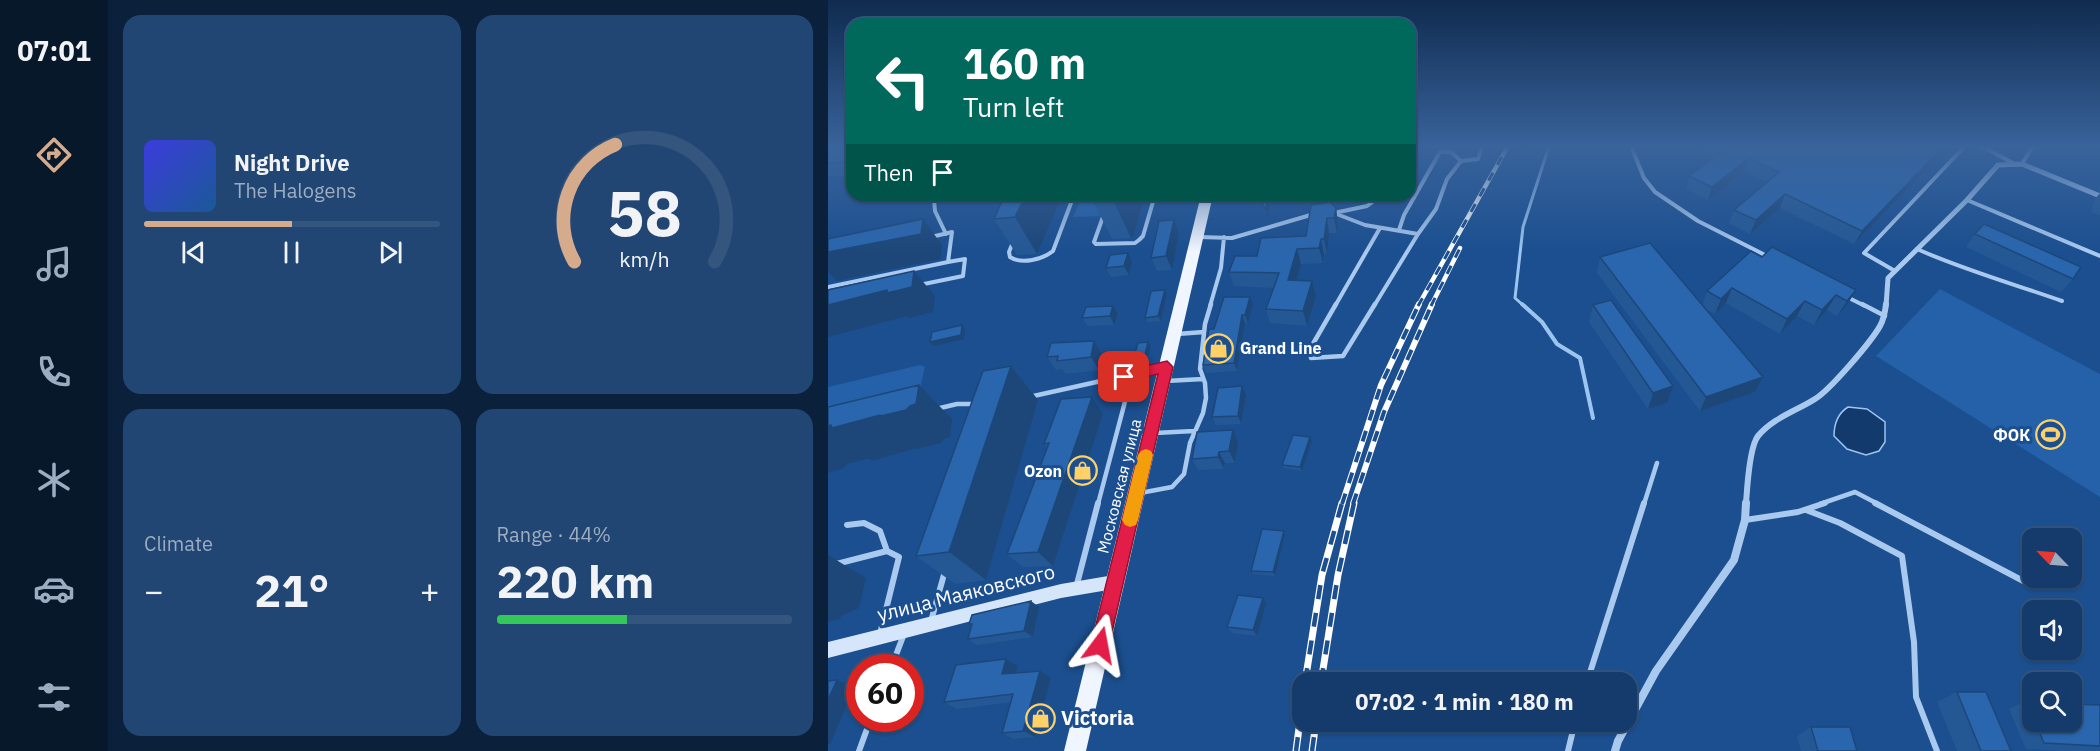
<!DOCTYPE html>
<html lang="en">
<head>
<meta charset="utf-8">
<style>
	:root { --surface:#143b6b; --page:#214673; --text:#f1f3f6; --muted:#9dadc1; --line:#33557e; --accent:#d6ab8b }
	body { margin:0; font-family:"IBM Plex Sans",sans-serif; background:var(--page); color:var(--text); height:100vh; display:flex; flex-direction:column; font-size:22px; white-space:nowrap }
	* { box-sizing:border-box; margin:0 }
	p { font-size:20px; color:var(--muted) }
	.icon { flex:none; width:33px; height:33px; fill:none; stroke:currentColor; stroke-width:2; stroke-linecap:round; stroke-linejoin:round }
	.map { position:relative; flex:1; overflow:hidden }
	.drawer { display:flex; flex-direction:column; gap:15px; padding:15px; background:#0b203b; width:720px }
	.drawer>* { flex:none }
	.top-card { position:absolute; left:18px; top:18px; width:570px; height:183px; border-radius:18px; box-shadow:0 2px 4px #0004,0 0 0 2px var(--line); background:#00695c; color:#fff; overflow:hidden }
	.needle { width:39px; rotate:295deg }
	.tools { position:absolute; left:1194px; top:528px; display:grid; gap:12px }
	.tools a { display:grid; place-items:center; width:60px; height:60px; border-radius:12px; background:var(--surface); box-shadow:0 2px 4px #0004,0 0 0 2px var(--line); font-size:30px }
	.speed { position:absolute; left:18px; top:654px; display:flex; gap:12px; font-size:30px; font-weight:700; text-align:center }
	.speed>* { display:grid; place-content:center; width:78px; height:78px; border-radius:50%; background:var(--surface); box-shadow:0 2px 4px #0004,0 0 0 2px var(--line); line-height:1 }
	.speed .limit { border:9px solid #d22; background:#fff; color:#111 }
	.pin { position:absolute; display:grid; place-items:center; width:51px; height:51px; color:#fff; margin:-26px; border-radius:12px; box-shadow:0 3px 9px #0006 }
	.me { position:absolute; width:66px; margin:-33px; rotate:13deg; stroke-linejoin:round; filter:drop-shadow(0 0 4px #0008) }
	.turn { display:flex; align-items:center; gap:21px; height:126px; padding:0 18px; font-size:27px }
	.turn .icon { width:78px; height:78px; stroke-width:2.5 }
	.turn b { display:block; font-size:42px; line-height:51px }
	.then { display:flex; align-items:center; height:57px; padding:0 18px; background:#0003; gap:12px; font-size:22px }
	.big { font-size:45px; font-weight:700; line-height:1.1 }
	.drawer .tile { flex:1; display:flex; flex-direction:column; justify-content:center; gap:9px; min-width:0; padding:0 21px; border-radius:18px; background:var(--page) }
	.drawer .dial { align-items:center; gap:0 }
	.dial svg { height:156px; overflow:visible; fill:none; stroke:var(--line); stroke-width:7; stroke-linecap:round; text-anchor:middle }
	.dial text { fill:var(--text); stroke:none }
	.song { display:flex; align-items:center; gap:18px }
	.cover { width:72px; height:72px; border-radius:9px; background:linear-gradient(135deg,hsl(240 70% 55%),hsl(210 70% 35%)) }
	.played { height:6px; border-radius:3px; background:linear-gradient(90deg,var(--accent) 50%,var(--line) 50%) }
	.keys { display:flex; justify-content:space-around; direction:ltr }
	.heat { display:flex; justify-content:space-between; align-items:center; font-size:33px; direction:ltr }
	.charge { height:9px; border-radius:4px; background:linear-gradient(90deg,#34c759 44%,var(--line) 0) }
	.drawer .tiles { flex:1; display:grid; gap:15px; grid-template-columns:repeat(2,1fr) }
	.trip { position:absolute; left:464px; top:672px; width:345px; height:60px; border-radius:18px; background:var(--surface); box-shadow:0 2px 4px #0004,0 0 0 2px var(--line); font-weight:700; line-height:60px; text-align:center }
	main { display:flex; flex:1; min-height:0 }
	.tabs { display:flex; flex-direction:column; width:108px; justify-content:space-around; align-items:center; background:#08182b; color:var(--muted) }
	.tabs .icon { width:42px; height:42px }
	.tabs .selected { color:var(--accent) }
	.tabs b { font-size:27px; color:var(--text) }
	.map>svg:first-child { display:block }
</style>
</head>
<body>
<main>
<nav class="tabs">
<b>07:01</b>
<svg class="icon selected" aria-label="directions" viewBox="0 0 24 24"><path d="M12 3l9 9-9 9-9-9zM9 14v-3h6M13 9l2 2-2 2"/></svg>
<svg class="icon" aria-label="music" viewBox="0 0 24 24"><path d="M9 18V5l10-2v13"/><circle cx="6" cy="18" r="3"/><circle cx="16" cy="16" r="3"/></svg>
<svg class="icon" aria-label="phone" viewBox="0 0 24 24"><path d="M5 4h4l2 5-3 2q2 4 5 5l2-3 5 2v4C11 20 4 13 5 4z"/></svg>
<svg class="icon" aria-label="climate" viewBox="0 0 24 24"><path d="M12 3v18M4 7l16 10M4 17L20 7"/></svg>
<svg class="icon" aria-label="car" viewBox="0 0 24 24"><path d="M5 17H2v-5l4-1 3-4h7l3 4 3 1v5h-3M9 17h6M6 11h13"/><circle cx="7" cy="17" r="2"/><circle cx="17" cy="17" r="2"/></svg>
<svg class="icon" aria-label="filters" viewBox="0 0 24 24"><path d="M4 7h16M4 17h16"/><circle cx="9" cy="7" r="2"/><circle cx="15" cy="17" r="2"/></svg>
</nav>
<section class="drawer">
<div class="tiles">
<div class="tile">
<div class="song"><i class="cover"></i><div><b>Night Drive</b><p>The Halogens</p></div></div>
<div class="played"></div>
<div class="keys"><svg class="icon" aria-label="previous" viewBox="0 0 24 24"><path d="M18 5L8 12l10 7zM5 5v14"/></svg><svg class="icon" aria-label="pause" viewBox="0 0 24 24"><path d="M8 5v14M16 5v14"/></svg><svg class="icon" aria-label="next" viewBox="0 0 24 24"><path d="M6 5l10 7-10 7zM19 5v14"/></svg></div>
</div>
<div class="tile dial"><svg viewBox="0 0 100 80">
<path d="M14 69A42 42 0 1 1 86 69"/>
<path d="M14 69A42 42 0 0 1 35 9" stroke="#d6ab8b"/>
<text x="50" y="56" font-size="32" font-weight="700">58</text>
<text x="50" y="72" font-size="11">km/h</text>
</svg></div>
<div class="tile"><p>Climate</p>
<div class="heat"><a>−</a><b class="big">21°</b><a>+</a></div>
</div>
<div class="tile"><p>Range · 44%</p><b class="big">220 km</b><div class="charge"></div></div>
</div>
</section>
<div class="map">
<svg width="1272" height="751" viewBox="0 0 1272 751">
	<rect width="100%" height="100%" fill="#1b4f8f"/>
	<path fill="#2461a8" d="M278 199 271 216 245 217 253 200Z
		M1112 289 1272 374V497L1048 356Z
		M92 365 97 367 91 392 0 421V387Z"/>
	<path fill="#123a6d" stroke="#9cc4f0" stroke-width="1.5" d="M1020 407 1039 409 1057 422V442L1051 451 1038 455 1019 449 1006 436C1006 424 1009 414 1020 407Z"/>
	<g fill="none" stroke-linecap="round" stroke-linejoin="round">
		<path stroke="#9cc4f0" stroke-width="3" d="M696 306 687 298 695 227 721 146"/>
		<path stroke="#9cc4f0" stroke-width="4" d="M694 304 714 322 729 344 752 358 765 418"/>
		<path stroke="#a9c9ee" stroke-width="4" d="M803 146 816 178 827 192 870 221 939 256
			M1153 146 1185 163
			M582 155 589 146
			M633 161 650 159 654 146
			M1194 164 1205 146
			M1139 200 1272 256
			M506 213 537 225 590 234 546 306
			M506 213 539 206 554 195
			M276 214 266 242 268 244 307 243 311 240 315 236 327 195
			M571 230 576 215 612 152H623L633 161 619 179 608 209 590 234
			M118 234 107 211 106 200 140 195
			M372 237 404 238 486 214
			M185 242 181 252 182 257C194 265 215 259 225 251L246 195
			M1089 249C1136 270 1186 284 1234 301
			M1067 271 1036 253 1137 146
			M91 285 135 276 137 259 120 262
			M0 287 120 262 124 232 103 237
			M1019 297 1037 306
			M382 306 393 268 396 237
			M507 306 552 228"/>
		<path stroke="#a9c9ee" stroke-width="4.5" d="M508 304 482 349 483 358 515 356 547 304
			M1034 304 1057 316
			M349 334 376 332
			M338 381 375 379
			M201 397 336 367
			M108 409 129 404H147
			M327 433 366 431
			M312 493 344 487 356 474 362 443 375 413 378 398 377 383 372 369 377 324 383 304
			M270 504 304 375
			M816 504 829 463
			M992 504 1027 492 1050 504"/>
		<path stroke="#a9c9ee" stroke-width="6" d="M1047 503 1201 584
			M978 510 1012 523 1074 556 1086 642 1088 697 1109 751
			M917 520 970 512 997 503
			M19 525 36 523 52 531 59 551
			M0 566 59 551 71 557 52 634
			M249 584 270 503
			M103 621 117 571
			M63 668 76 634
			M759 682 816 503
			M31 751 43 718
			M740 751 747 722"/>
		<path stroke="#a9c9ee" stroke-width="5" d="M106 200 109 195
			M1058 306 1060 278 1139 200 1170 165 1194 164 1272 196"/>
		<path stroke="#a9c9ee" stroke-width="6" d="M918 504C919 490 921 447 930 436 945 418 968 411 987 399 1002 390 1043 342 1052 326 1056 319 1057 313 1058 304"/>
		<path stroke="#a9c9ee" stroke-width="8" d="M787 751 790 741 828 671 906 560 917 520 918 503"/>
		<path fill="#d6e6fa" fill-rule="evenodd" d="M286 575 291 577 293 582 291 587 286 589 233 598 0 658V642L233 584Z"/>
		<path fill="#f0f6ff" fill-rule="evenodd" d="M373 195H385L258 751H236Z"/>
		<defs>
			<path id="rail-far2" d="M590 306 680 146
				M603 306 632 248"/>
			<path id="rail-far1" d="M514 504 553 385 591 304
				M525 504 556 412 604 304"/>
			<path id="rail" d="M477 682 494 575 514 503
				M493 682 510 575 526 503
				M468 751 474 705
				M484 751 488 722"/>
		</defs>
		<use href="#rail-far2" stroke="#fff" stroke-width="4.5"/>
		<use href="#rail-far1" stroke="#fff" stroke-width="6"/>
		<use href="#rail" stroke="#fff" stroke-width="7"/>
		<use href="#rail-far2" stroke="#1b4f8f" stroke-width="3" stroke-dasharray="9" stroke-linecap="butt"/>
		<use href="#rail-far1" stroke="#1b4f8f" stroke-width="4" stroke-dasharray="11" stroke-linecap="butt"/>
		<use href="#rail" stroke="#1b4f8f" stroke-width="4.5" stroke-dasharray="14" stroke-linecap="butt"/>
	</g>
	<path fill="#245895" d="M0 146H24V195H55L25 196 14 183 20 176H0Z
		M865 146H1121L1026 244 952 208 922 234 901 223 906 210 939 182 916 171 880 200 858 189 861 176 886 157Z
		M1272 183V191L1269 190Z
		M1272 193V215L1263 212 1267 199Z
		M177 195H231L233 199 209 254 189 255 166 219Z
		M317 195 306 234 303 238 284 239 266 203Z
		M430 195H442L440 218Z
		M508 208 510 223 509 233H501L499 254H496L495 263 473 264 468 280 484 281 488 296 479 326 442 323 438 309 446 288 406 286 401 272 478 236Z
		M351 233 344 270 329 271 323 258Z
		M1147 234 1245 279 1233 292 1138 247Z
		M772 257 874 305 879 291 934 257 1028 290 1019 305 1009 316 999 310 986 325 969 316 952 334 898 303 887 314 877 309 935 377 927 392 872 411 769 273Z
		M304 262 301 275 283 277 278 268Z
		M339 294 333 321 320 322 317 318Z
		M425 305 420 324 417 323 409 371 378 373 375 365 386 329Z
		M765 305 839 403 820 409 761 322Z
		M285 306 290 314 286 325 260 326 254 318Z
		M266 341 274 354 271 370 238 374 234 369 228 370 219 357Z
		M320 342 323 346 319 360H309L306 356Z
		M183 366 210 400 158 580 127 584 88 556Z
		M418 395 413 424 388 425 384 417Z
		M264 397 275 414 225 566 195 567 179 554 219 448 216 444Z
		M484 441 474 471 455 468 454 465Z
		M410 442 407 463H397L396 469 370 470 364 459Z
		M456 531 457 534 447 576 425 574 423 571Z
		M438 604 429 636 404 633 399 627Z
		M211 607 205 637 149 645 140 639 144 626 141 624Z
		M178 659 190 666 188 673 223 678 207 737 186 739 174 733 183 702 129 709 116 702Z
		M1129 692 1183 751H1129L1109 702Z
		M1198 701 1204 702V722H1244L1272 705V751H1236L1198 749 1181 709Z
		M983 727 1029 751H973L969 736Z"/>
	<path fill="#1d4779" d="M1116 146H1121L1026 244 1034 231Z
		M921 158 916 171 880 200 884 187Z
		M957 194 952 208 922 234 928 220Z
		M198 195H231L233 199 209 254 187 217Z
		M290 195H317L306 234 303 238 286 202Z
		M439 195H442L440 218 438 211Z
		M508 208 510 223 509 233 506 218Z
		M499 218 501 233 499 254 496 239Z
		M95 219 114 245 112 259 9 281 0 272V252Z
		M346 220 351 233 344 270 338 256Z
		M493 239 496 254 495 263 491 248Z
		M469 249 473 264 464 295 460 280Z
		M300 253 304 262 301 275 296 266Z
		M86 271 107 296 105 312 81 318 79 316 0 337V305Z
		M484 281 488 296 479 326 475 311Z
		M904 288 898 303 887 314 893 299Z
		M337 290 339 294 333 321 330 316Z
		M1028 290 1019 305 1009 316 1019 301Z
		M1008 295 999 310 986 325 994 310Z
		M422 297 425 305 420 324 417 315Z
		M977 301 969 316 952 334 959 319Z
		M285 306 290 314 286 325 282 316Z
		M414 315 417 323 409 371 406 363Z
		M134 325 137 329 136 339 106 346 102 342Z
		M266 341 274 354 271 370 263 357Z
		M320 342 323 346 319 360 317 355Z
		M183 366 210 400 158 580 121 552Z
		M935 377 927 392 872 411 878 397Z
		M91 385 124 419 122 437 116 439 113 443 89 449 88 448 44 461 41 458 19 464 16 468 0 473V426Z
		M414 386 418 395 413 424 410 416Z
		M845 386 839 403 820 409 825 393Z
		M264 397 275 414 225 566 210 552Z
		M405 430 410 442 407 463 401 451Z
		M482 437 484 441 474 471 472 467Z
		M391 452 397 463 396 469 390 457Z
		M456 531 457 534 447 576 445 572Z
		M0 555 38 578 31 608 13 616 12 619 0 622Z
		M435 598 438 604 429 636 425 630Z
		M203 601 211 607 205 637 196 631Z
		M178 659 190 666 186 681 174 674Z
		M212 671 223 678 207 737 195 731Z
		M9 680 26 687 2 745 0 744V700Z"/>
	<path fill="#2a66ad" stroke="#1d4779" stroke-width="1.5" d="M0 146H24V162L0 163Z
		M897 146H1116L1034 231 957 194 928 220 906 210 951 172 921 158 884 187 861 176 899 147Z
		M24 171V183H14Z
		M177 195H198L187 217 166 219Z
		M268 195H290L286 202 266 203Z
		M431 195H439L438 211Z
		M502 202 508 208 506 218H499L496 239H493L491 248 469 249 460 280 484 281 475 311 438 309 451 273 401 272 407 256H429L433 238 478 236 483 205Z
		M95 219 93 234 0 252V239Z
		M346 220 338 256 323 258 331 221Z
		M1156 224 1253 267 1245 279 1147 234Z
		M822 243 935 377 878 397 772 257Z
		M944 247 1028 290 1019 301 1008 295 994 310 977 301 959 319 904 288 893 299 879 291 923 251 934 257Z
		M300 253 296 266 278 268 282 255Z
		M86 271 84 287 59 293V290L0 305V290Z
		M337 290 330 316 317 318 323 291Z
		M396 297H422L417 315H414L406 363 375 365 381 329H386Z
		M783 300 845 386 825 393 765 305Z
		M285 306 282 316 254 318 258 307Z
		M134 325 133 335 102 342 104 332Z
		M266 341 263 357 229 361 230 356 219 357 223 343Z
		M320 342 317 355 306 356 310 343Z
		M183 366 121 552 88 556 155 371Z
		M91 385 88 404 82 406 78 410 53 416 52 415 4 428 3 425 0 426V407Z
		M414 386 410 416 384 417 390 388Z
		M264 397 210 552 179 554 221 443 216 444 233 399Z
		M405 430 401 451 391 452 390 457 364 459 369 432Z
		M465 435 482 437 472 467 454 465Z
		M434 529 456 531 445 572 423 571Z
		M410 595 435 598 425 630 399 627Z
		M203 601 196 631 140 639 144 624H141L144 615Z
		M178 659 174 674 212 671 195 731 174 733 185 694 116 702 128 665Z
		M9 680 0 700V681Z
		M1129 692H1158L1183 751H1153Z
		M1198 701 1204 702V716Z
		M1244 704 1272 705V746L1216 743 1207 722H1244Z
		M983 727H1022L1029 751H990Z"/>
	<linearGradient id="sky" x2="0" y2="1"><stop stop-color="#0f2b4f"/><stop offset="0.58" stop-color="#39639b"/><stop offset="1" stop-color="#39639b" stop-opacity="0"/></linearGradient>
	<rect width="1272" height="252" fill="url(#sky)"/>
	<path fill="#e11d48" stroke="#92132f" stroke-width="1.5" d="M339 361 345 367 281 645 278 651 272 654 265 651 263 645 330 374 296 382 289 377 296 371Z"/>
	<path fill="#f59e0b" d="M318 449 323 451 325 455 310 520 308 525 302 527 297 525 294 520 310 455 313 451Z"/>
	<defs>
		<symbol id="shop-ring" viewBox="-11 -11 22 22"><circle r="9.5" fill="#1b4f8f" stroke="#ffd166" stroke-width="1.5"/><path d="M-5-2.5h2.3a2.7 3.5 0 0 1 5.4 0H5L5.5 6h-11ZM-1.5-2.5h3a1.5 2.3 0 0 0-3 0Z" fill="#ffd166"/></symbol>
		<symbol id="stadium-ring" viewBox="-11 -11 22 22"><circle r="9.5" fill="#1b4f8f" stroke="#ffd166" stroke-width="1.5"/><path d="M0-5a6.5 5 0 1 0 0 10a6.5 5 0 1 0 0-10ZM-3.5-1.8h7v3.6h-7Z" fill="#ffd166"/></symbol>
	</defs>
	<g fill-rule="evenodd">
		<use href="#shop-ring" x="374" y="332" width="33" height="33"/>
		<use href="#stadium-ring" x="1206" y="418" width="33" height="33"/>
		<use href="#shop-ring" x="238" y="454" width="33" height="33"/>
		<use href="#shop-ring" x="196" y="702" width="33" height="33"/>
	</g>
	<g text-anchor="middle" stroke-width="6" stroke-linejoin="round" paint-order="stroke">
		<g font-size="16" font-weight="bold" fill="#fff" stroke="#1b4f8f" text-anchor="end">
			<text x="412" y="354" text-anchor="start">Grand Line</text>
			<text x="1202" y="441">ФОК</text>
			<text x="234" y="477">Ozon</text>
		</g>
		<g font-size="16" fill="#fff" stroke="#1b4f8f">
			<text transform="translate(291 486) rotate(-76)" y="6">Московская улица</text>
		</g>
		<g font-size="20" fill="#fff" stroke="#1b4f8f">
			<text transform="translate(138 593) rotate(-14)" y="7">улица Маяковского</text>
		</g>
		<g font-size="20" font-weight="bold" fill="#fff" stroke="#1b4f8f" text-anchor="start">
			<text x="233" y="725">Victoria</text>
		</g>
	</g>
</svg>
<div class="tools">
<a><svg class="needle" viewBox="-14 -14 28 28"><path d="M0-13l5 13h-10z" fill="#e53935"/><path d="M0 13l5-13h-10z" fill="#9dadc1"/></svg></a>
<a><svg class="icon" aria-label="sound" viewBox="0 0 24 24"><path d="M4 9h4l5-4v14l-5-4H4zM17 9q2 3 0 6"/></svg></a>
<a><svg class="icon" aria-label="search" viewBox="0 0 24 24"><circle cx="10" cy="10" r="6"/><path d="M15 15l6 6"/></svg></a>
</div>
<div class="speed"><div class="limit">60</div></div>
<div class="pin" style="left:296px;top:377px;background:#d93025"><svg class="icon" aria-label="arrive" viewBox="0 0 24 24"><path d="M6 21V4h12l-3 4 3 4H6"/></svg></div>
<svg class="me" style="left:272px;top:645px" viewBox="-20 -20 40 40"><path d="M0-17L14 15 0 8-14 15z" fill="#e11d48" stroke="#fff" stroke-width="4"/></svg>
<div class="trip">07:02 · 1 min · 180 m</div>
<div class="top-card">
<div class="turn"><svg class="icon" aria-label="left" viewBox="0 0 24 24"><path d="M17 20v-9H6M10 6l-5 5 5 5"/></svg><div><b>160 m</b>Turn left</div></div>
<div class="then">Then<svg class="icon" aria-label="arrive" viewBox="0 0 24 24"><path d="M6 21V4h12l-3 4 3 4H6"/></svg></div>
</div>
</div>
</main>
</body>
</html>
